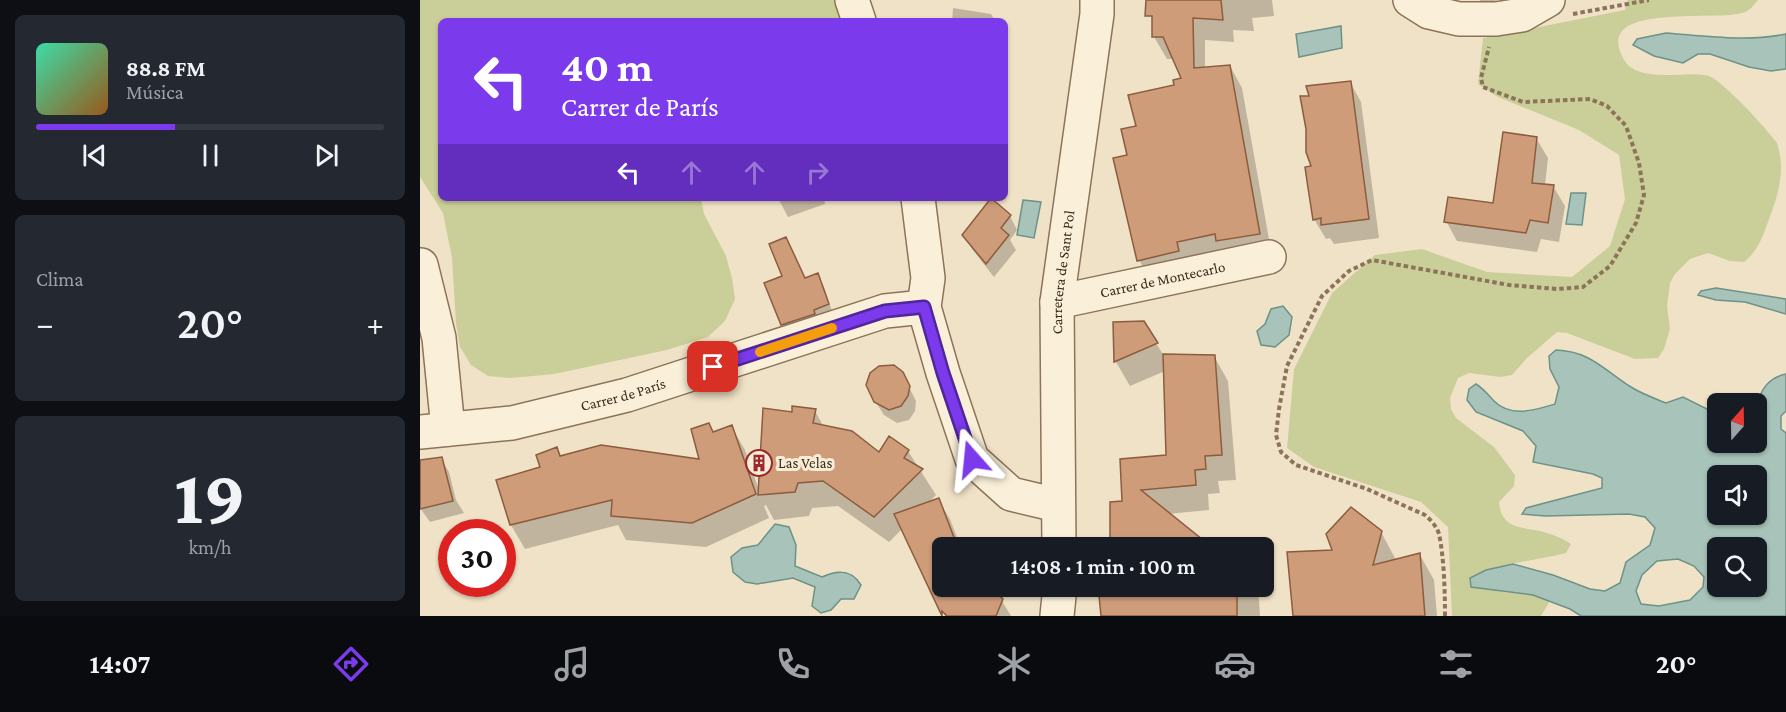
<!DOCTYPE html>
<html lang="es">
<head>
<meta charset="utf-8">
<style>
	:root { --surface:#171b24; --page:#242831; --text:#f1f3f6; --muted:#9ea1a6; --line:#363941; --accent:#7c3aed }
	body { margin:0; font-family:"Crimson Pro",serif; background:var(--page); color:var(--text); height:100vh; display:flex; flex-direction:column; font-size:22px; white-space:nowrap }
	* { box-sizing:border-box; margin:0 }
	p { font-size:20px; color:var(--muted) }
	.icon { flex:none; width:33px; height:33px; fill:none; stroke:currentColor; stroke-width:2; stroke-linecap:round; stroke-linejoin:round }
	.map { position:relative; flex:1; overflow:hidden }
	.sheet { display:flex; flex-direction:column; gap:15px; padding:15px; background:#0d0f14; width:420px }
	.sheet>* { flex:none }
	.top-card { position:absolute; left:18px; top:18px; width:570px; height:183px; border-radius:9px; box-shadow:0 2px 4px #0004; background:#7c3aed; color:#fff; overflow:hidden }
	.needle { width:39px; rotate:20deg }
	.buttons { position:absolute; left:1287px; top:393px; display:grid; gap:12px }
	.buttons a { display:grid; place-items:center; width:60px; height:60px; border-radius:9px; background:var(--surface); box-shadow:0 2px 4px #0004; font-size:30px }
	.speed { position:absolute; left:18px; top:519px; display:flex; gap:12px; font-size:30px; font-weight:700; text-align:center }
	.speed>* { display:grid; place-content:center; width:78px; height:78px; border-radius:50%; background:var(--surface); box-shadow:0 2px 4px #0004; line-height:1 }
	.speed .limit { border:9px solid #d22; background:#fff; color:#111 }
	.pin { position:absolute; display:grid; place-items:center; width:51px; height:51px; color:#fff; margin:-26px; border-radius:12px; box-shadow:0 3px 9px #0006 }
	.me { position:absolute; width:66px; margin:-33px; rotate:342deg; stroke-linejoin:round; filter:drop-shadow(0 0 4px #0008) }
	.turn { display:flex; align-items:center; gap:21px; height:126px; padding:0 24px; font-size:27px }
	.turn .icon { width:78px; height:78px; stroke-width:2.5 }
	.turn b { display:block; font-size:42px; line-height:51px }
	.lanes { display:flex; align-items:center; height:57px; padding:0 24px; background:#0003; justify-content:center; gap:30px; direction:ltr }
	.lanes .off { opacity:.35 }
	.big { font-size:45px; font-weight:600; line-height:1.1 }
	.sheet .widget { flex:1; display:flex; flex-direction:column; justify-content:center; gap:9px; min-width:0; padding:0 21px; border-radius:9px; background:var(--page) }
	.sheet .dial { align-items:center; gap:0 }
	.dial b { font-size:78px; line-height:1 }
	.song { display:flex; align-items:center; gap:18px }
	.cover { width:72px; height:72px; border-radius:9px; background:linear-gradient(135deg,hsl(160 70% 55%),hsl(30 70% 35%)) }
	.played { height:6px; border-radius:3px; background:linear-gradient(90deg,var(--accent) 40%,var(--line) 40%) }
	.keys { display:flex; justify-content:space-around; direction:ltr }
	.heat { display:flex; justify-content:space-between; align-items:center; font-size:33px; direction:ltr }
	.trip { position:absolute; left:512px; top:537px; width:342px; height:60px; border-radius:9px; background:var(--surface); box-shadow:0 2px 4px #0004; font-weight:600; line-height:60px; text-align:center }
	.dock { display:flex; height:96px; justify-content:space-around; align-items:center; background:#090b0e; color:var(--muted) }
	.dock .icon { width:42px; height:42px }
	.dock .on { color:var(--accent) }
	.dock b { font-size:27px; color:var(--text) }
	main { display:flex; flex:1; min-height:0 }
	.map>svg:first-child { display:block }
</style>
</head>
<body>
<main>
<section class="sheet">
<div class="widget">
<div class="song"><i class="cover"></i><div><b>88.8 FM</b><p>Música</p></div></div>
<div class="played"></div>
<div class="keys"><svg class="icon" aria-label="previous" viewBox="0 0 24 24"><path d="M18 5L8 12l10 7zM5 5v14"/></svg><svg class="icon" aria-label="pause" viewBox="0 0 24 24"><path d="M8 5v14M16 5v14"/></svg><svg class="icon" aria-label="next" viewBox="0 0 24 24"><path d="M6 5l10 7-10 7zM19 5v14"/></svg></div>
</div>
<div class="widget"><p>Clima</p>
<div class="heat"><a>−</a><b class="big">20°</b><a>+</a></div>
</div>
<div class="widget dial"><b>19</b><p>km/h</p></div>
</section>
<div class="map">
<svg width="1366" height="616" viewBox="0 0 1366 616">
	<rect width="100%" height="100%" fill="#f0e2c6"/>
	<path fill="#cacf99" d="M0 0H419L428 21H21V198H281L284 214 306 256 312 278 315 299 305 321 288 337 247 350 134 374 91 378 68 376 51 365 40 347 36 324 32 258 23 213 0 177Z
		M1208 0H1338C1334 5 1330 10 1325 12 1301 23 1172 0 1203 58 1217 86 1269 69 1289 76 1304 82 1347 129 1357 143 1366 171 1358 196 1348 222 1342 238 1338 251 1324 262L1310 261 1288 253 1270 259 1255 274 1250 283 1247 306 1250 329 1244 349 1238 358 1215 359 1147 333 1137 332 1107 358 1092 375 1081 377 1049 373 1038 378 1030 398 1031 409 1036 418 1074 447 1095 475 1094 486 1079 502C1081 528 1100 527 1120 531 1132 534 1142 538 1151 544L1146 553C1114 561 1080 563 1050 577L1083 592 1113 595 1130 601 1121 616H1032L1028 527 1001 502 894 467 867 448 874 369 912 293 955 255 1002 249 1067 272 1152 277 1190 246 1205 199 1199 155 1159 130 1078 97 1058 84 1063 38 1205 10Z"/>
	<path fill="#a7c3ba" stroke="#6d9288" stroke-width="1.5" fill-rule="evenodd" d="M921 26 922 48 879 57 876 34Z
		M1246 33C1286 36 1327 42 1366 34V69L1351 71 1329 67 1290 54H1278L1263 63 1234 56 1213 45 1217 39Z
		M1151 193H1166L1162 225 1146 224Z
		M603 200 621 202 614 238 597 235Z
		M1296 288 1366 299V314L1325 302 1296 300 1278 295 1281 291Z
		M863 306 872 317 869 335 855 347 841 345 837 331 845 324 851 309Z
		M1136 350C1170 351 1184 370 1211 387 1222 394 1234 398 1246 403L1263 397 1297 414 1298 442H1336C1336 415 1333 381 1366 374V411L1361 416V429L1366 433V616H1161L1150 609 1113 595 1051 587 1050 578 1066 570 1093 564 1133 575 1170 589 1185 591 1200 583 1206 562 1230 545 1235 528 1225 517 1209 514 1125 516 1102 514 1106 508 1182 488V478L1173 474 1113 462 1116 446 1103 431 1056 412 1047 400 1049 389 1056 384C1064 389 1068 395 1074 401 1091 418 1115 410 1135 404L1139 387 1130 369 1129 356ZM1298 476H1336V514H1298ZM1298 548H1336V586H1298ZM1258 559 1274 566 1284 577 1283 587 1270 600 1239 606 1221 604 1216 591 1222 575 1237 561Z
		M355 524 369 527 376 545 375 566 402 577C417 570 431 569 441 585L434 599H421L411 610 401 613 392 606 395 587 373 578 337 584 325 582 313 572 311 557 322 548 338 545Z"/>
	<path fill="#0003" d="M733 0H852L854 16 832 18 834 31 813 30 814 42 785 40V68L810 66 822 88 852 256 732 282 719 260 708 156 717 127 763 79 754 59H747L734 37Z
		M1060 0H1077L1062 5Z
		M533 8 571 14 575 21H532Z
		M930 82 941 102 959 238 914 244 910 238 906 239 894 219 891 97Z
		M1116 138 1128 158 1125 185 1133 186 1145 206 1139 242 1121 239 1117 252 1037 241 1026 221 1074 205Z
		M358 198H404L405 204 368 217Z
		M590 216 597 230 590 240 596 250 574 277 552 249 544 235Z
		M366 238 386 280 397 275 404 287 414 317 370 337 363 324Z
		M723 322 744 356H794L808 381 816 480 798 481 800 493 788 494 789 510 748 514 704 502 748 457 745 371 710 386 696 362 694 324Z
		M482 373 496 401 495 411 489 420 477 423 464 415 455 401Z
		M395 411 404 427 459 454 488 451 516 495 507 504 518 500 530 519 541 548H522V586H573L591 616H525L483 528 469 542 418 506 392 508 389 516 354 520 346 505 344 506 349 518 286 547 206 540 198 525 105 549 91 525 122 468 137 449 141 457 281 461 293 433 311 426 325 450 340 493 373 414Z
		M21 459 29 472 36 500 44 513 10 522 0 508V483Z
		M961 532 975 558 974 561 1000 555 1014 580 1017 616H874L914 551Z
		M688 586H838L840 616H683Z"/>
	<path fill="#cf9c7a" stroke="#8c5c3f" stroke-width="1.5" d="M726 0H801L803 20 773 18 774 68 810 65 840 234 796 241 795 234 757 242 759 251 717 261 693 158 707 155 701 129 716 126 708 95 754 85 753 80 761 78 743 37H732V16H725Z
		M931 81 949 219 901 225V218L893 220 888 188 885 167 891 166 886 152V129L880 96H889L886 86Z
		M1083 132 1117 137 1112 183 1134 185 1128 223 1110 220 1106 233 1024 222 1028 197 1073 203Z
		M571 198 591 215 581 228 589 235 566 264 542 235Z
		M366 237 385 278 398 273 409 304 394 310 395 314 361 325 344 283 362 276 349 244Z
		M724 321 738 343 694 362 693 322Z
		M743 354 795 355 802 455 785 456 786 469 775 470 776 485 721 490 793 548H690V502L702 501 700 459 746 455Z
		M474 365 483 372 490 386 488 396 481 406 469 410 454 402 446 385 450 373 459 366Z
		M372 406 396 409 393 423 432 431 459 452 469 436 489 450 484 458 503 469 454 517 403 481 378 483 375 492 338 495 343 408 372 412Z
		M289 423 293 432 312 425 336 494 272 523 191 516 192 500 90 525 76 480 120 467 116 455 137 447 140 456 181 445 279 459 271 429Z
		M22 457 33 501 0 509V460Z
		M519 498 538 548H522V586H572L574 591 583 599 576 616H527L522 611V616L474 514Z
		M931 507 962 531 953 565 1000 553 1005 616H873L867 552 912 550 906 534Z
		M678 586H817V616H681Z"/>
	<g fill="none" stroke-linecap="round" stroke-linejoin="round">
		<defs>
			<g id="minor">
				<path d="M432 0 439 21"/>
				<path d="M990 0 1009 12 1039 19H1076L1102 15 1128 0"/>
				<path d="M498 198 508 278 504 307 523 373 552 459 591 494 637 505"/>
				<path d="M1 265 19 338 28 429"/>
				<path id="s1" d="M637 302 849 257"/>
				<path id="s2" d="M0 432 92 423 207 395 465 311 504 307"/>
				<path id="s3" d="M639 548 637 302 677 14V0"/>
				<path d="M637 616 640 586"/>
			</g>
		</defs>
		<use href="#minor" stroke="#8c745a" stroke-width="36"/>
		<path stroke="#8c745a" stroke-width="4" stroke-dasharray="4.5 3" stroke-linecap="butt" d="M1153 14 1229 0
			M1025 616C1025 592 1024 557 1019 534 1017 527 1011 520 1005 515L947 489 876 465 861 452 856 435 859 409 867 366 902 296 929 271 952 260 1089 285 1137 289 1163 287 1190 266 1216 223 1224 195 1219 163 1206 126 1187 106 1170 99 1103 102 1063 87 1061 78 1069 47"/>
		<use href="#minor" stroke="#faf0d9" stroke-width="33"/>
	</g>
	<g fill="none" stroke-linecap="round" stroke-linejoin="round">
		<defs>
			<path id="route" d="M293 367 465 311 504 307 523 373 552 459"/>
		</defs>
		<use href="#route" stroke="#51269a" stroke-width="15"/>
		<use href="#route" stroke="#7c3aed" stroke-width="10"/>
		<path stroke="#f59e0b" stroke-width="10" d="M340 352 412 328"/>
	</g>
	<defs>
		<symbol id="building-ring" viewBox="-11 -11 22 22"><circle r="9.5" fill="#f7edd6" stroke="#9d282c" stroke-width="1.5"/><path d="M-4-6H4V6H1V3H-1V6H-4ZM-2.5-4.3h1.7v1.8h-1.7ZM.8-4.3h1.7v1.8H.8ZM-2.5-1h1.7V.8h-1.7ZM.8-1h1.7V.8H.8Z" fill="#9d282c"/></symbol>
	</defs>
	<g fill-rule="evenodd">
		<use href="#building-ring" x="324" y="448" width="30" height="30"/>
	</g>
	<g text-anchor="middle" stroke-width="6" stroke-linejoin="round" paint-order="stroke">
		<g font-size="15" fill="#3c2c1f" stroke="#f7edd6">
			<text dy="5" stroke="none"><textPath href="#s3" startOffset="276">Carretera de Sant Pol</textPath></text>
			<text dy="5" stroke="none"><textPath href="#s1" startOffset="108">Carrer de Montecarlo</textPath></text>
			<text dy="5" stroke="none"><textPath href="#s2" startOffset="207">Carrer de París</textPath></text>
		</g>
		<g font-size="15" fill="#3c2c1f" stroke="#f7edd6" text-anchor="start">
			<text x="358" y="468">Las Velas</text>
		</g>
	</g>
</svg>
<div class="buttons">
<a><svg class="needle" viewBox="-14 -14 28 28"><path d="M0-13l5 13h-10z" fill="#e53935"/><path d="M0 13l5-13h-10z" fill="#9ea1a6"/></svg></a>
<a><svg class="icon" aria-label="sound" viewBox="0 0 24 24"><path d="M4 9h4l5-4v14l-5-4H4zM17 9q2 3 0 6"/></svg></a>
<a><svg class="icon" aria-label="search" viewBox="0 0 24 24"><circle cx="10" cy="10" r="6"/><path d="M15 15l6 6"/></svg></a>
</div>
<div class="speed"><div class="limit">30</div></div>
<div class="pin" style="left:293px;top:367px;background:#d93025"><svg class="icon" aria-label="arrive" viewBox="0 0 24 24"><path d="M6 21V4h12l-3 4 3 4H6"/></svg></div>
<svg class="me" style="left:552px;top:459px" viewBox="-20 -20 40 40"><path d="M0-17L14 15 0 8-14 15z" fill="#7c3aed" stroke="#fff" stroke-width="4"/></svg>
<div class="trip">14:08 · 1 min · 100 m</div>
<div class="top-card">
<div class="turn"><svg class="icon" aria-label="left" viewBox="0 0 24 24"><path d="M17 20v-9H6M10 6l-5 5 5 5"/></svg><div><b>40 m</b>Carrer de París</div></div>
<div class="lanes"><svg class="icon" aria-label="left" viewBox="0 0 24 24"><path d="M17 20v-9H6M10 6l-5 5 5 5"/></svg><svg class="icon off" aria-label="ahead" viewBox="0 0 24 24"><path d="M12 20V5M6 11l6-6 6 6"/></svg><svg class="icon off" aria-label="ahead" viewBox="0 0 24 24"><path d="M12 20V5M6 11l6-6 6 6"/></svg><svg class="icon off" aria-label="right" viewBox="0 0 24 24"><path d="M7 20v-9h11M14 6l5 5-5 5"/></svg></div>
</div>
</div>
</main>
<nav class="dock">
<b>14:07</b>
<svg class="icon on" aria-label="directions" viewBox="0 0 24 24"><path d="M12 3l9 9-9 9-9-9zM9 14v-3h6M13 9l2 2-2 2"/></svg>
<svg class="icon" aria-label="music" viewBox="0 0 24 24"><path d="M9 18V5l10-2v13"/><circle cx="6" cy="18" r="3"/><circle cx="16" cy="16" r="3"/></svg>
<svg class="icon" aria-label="phone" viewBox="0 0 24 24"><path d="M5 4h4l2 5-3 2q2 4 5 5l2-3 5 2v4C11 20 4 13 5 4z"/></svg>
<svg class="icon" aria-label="climate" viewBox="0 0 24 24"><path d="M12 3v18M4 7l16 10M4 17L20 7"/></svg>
<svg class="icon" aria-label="car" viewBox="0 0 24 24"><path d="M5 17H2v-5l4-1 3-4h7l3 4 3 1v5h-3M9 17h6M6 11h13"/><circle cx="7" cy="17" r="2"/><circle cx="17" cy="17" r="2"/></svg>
<svg class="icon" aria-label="filters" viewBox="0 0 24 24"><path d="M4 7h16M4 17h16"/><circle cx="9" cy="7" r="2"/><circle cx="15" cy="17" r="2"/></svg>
<b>20°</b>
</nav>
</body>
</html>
